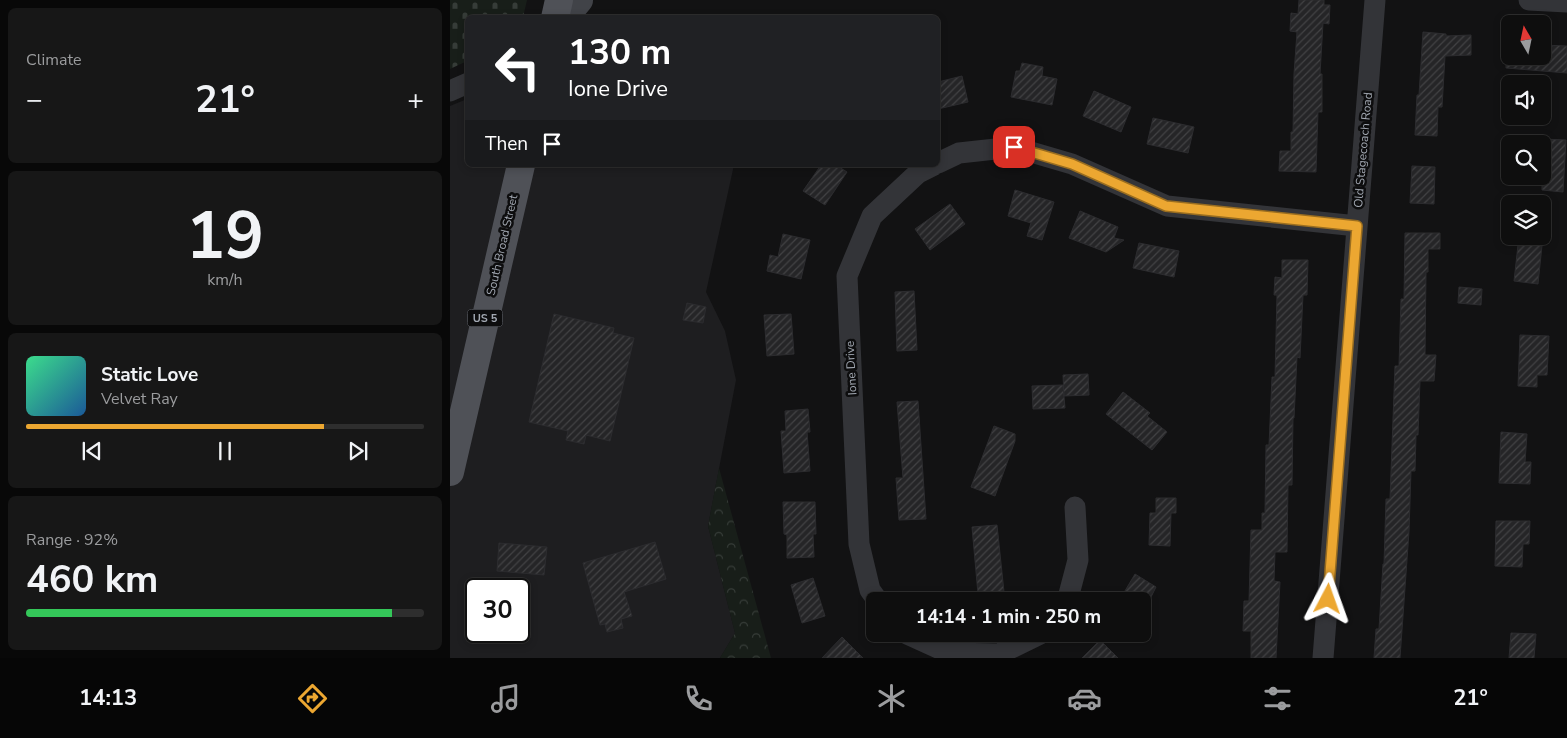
<!DOCTYPE html>
<html lang="en">
<head>
<meta charset="utf-8">
<style>
	:root { --surface:#0e0e0e; --page:#171717; --text:#f1f3f6; --muted:#9b9c9e; --line:#2e2e2e; --accent:#eca731 }
	body { margin:0; font-family:"Nunito Sans",sans-serif; background:var(--page); color:var(--text); height:100vh; display:flex; flex-direction:column; font-size:19px; white-space:nowrap }
	* { box-sizing:border-box; margin:0 }
	p { font-size:16px; color:var(--muted) }
	.icon { flex:none; width:28px; height:28px; fill:none; stroke:currentColor; stroke-width:2; stroke-linecap:round; stroke-linejoin:round }
	.map { position:relative; flex:1; overflow:hidden }
	.sheet { display:flex; flex-direction:column; gap:8px; padding:8px; background:#080808; width:450px }
	.sheet>* { flex:none }
	.top-card { position:absolute; left:15px; top:15px; width:475px; height:152px; border-radius:8px; box-shadow:0 2px 8px #0003,0 0 0 1px var(--line); background:#202124; color:#fff; overflow:hidden }
	.needle { width:32px; rotate:351deg }
	.tools { position:absolute; left:1051px; top:15px; display:grid; gap:10px }
	.tools a { display:grid; place-items:center; width:50px; height:50px; border-radius:8px; background:var(--surface); box-shadow:0 2px 8px #0003,0 0 0 1px var(--line); font-size:25px }
	.speed { position:absolute; left:15px; top:578px; display:flex; gap:10px; font-size:25px; font-weight:700; text-align:center }
	.speed>* { display:grid; place-content:center; width:65px; height:65px; border-radius:50%; background:var(--surface); box-shadow:0 2px 8px #0003,0 0 0 1px var(--line); line-height:1 }
	.speed .limit { border:2px solid #111; border-radius:8px; background:#fff; color:#111 }
	.pin { position:absolute; display:grid; place-items:center; width:42px; height:42px; color:#fff; margin:-21px; border-radius:10px; box-shadow:0 2px 8px #0006 }
	.me { position:absolute; width:55px; margin:-28px; rotate:4deg; stroke-linejoin:round; filter:drop-shadow(0 0 4px #0008) }
	.turn { display:flex; align-items:center; gap:18px; height:105px; padding:0 20px; font-size:22px }
	.turn .icon { width:65px; height:65px; stroke-width:2.5 }
	.turn b { display:block; font-size:35px; line-height:42px }
	.then { display:flex; align-items:center; height:48px; padding:0 20px; background:#0003; gap:10px; font-size:19px }
	.big { font-size:38px; font-weight:700; line-height:1.1 }
	.sheet .card { flex:1; display:flex; flex-direction:column; justify-content:center; gap:8px; min-width:0; padding:0 18px; border-radius:8px; background:var(--page) }
	.sheet .dial { align-items:center; gap:0 }
	.dial b { font-size:65px; line-height:1 }
	.song { display:flex; align-items:center; gap:15px }
	.cover { width:60px; height:60px; border-radius:8px; background:linear-gradient(135deg,hsl(150 70% 55%),hsl(210 70% 35%)) }
	.played { height:5px; border-radius:2px; background:linear-gradient(90deg,var(--accent) 75%,var(--line) 75%) }
	.keys { display:flex; justify-content:space-around; direction:ltr }
	.heat { display:flex; justify-content:space-between; align-items:center; font-size:28px; direction:ltr }
	.charge { height:8px; border-radius:4px; background:linear-gradient(90deg,#34c759 92%,var(--line) 0) }
	.trip { position:absolute; left:416px; top:592px; width:285px; height:50px; border-radius:8px; background:var(--surface); box-shadow:0 2px 8px #0003,0 0 0 1px var(--line); font-weight:700; line-height:50px; text-align:center }
	.tab-bar { display:flex; height:80px; justify-content:space-around; align-items:center; background:#060606; color:var(--muted) }
	.tab-bar .icon { width:35px; height:35px }
	.tab-bar .on { color:var(--accent) }
	.tab-bar b { font-size:22px; color:var(--text) }
	main { display:flex; flex:1; min-height:0 }
	.map>svg:first-child { display:block }
</style>
</head>
<body>
<main>
<section class="sheet">
<div class="card"><p>Climate</p>
<div class="heat"><a>−</a><b class="big">21°</b><a>+</a></div>
</div>
<div class="card dial"><b>19</b><p>km/h</p></div>
<div class="card">
<div class="song"><i class="cover"></i><div><b>Static Love</b><p>Velvet Ray</p></div></div>
<div class="played"></div>
<div class="keys"><svg class="icon" aria-label="previous" viewBox="0 0 24 24"><path d="M18 5L8 12l10 7zM5 5v14"/></svg><svg class="icon" aria-label="pause" viewBox="0 0 24 24"><path d="M8 5v14M16 5v14"/></svg><svg class="icon" aria-label="next" viewBox="0 0 24 24"><path d="M6 5l10 7-10 7zM19 5v14"/></svg></div>
</div>
<div class="card"><p>Range · 92%</p><b class="big">460 km</b><div class="charge"></div></div>
</section>
<div class="map">
<svg width="1117" height="658" viewBox="0 0 1117 658">
	<defs>
		<pattern id="forest-crowns" width="20" height="18" patternUnits="userSpaceOnUse" patternTransform="scale(1.25)"><rect width="20" height="18" fill="#181e19"/><path d="M2 6a3 3 0 1 1 6 0M12 15a3 3 0 1 1 6 0" fill="none" stroke="#363c38"/></pattern>
		<pattern id="cemetery-stones" width="16" height="16" patternUnits="userSpaceOnUse" patternTransform="scale(1.25)"><rect width="16" height="16" fill="#181e19"/><path d="M2 7V4a2 2 0 0 1 4 0v3zM10 15v-3a2 2 0 0 1 4 0v3z" fill="#363c38"/></pattern>
		<pattern id="building-hatch" width="6" height="6" patternUnits="userSpaceOnUse" patternTransform="scale(1.25)"><rect width="6" height="6" fill="#252527"/><path d="M-1 1l2-2M0 6l6-6M5 7l2-2" fill="none" stroke="#424244"/></pattern>
	</defs>
	<rect width="100%" height="100%" fill="#121213"/>
	<path fill="#1e1e20" fill-rule="evenodd" d="M17 99 18 165H284L256 292 275 331 286 380 258 526 285 633 270 658H0V106ZM26 589H69V631H26Z"/>
	<path fill="url(#forest-crowns)" d="M269 468 321 658H270L285 633 258 526Z"/>
	<path fill="url(#cemetery-stones)" d="M0 0H77L73 17 18 18 17 61 0 69Z"/>
	<path fill="url(#building-hatch)" stroke="#2c2c2f" d="M849 0H874V5H880L879 24 873 23 870 74H872V112H868L866 172 829 171 830 151H841V132H843L844 74 847 32 840 31 841 13 848 14Z
		M973 32 996 34V36L1021 35V55L995 56 992 107H988L987 136 965 135 967 95H969Z
		M1092 45 1117 46V73L1056 68V56H1092Z
		M572 63 593 67 592 76 607 79 602 105 561 97 566 71H570Z
		M512 76 518 102 488 109V82Z
		M644 91 681 107 671 132 633 116Z
		M703 118 744 127 738 153 697 144Z
		M1092 139 1116 140 1113 192 1092 190Z
		M371 165H386L397 172 375 205 353 191Z
		M962 166 985 167 984 204 960 203Z
		M565 190 604 202 592 240 577 236 581 223 558 216Z
		M500 204 515 224 480 250 465 229Z
		M630 211 668 227 664 238 674 240 656 252 619 238Z
		M955 233H990V249H978V272H976L975 355H986L984 381H970L968 435H966L965 471H961L959 532 950 658H924L926 629H929L933 564H934L936 499H940L945 366H949L951 299H954Z
		M333 234 360 240 351 279 317 271 320 255 328 257Z
		M1069 236H1093L1088 284 1064 281Z
		M689 243 729 251 724 277 683 268Z
		M832 260H858L857 295H853L850 358 847 357 844 418H843L842 485H838L837 552H825L824 581 830 582 826 658H801V631H793L794 601H799L801 530H812V513H815L816 445H819L822 377H825L827 295H824L825 277 832 278Z
		M1009 287 1032 289 1031 305 1008 303Z
		M464 291 467 350 447 351 445 292Z
		M237 303 256 307 253 323 233 320Z
		M104 314 164 328 163 333 184 338 160 441 136 435 134 444 116 440 118 431 79 422Z
		M341 314 344 354 317 356 314 315Z
		M1070 335 1099 336 1097 375H1087V387L1068 386Z
		M638 374 639 395 614 396 613 375Z
		M613 385 615 408 583 409 582 386Z
		M673 392 700 413 697 416 717 432 702 450 656 414Z
		M468 401 476 519 449 520 446 478H453L447 402Z
		M358 409 360 432H357L360 471 334 473 331 431H336L335 411Z
		M544 426 565 434V441L545 496 521 487Z
		M1051 432 1077 434 1075 462H1081L1080 484 1049 483Z
		M706 498H726V513H721L720 546 699 545 700 513H706Z
		M333 502H365L366 534H363L364 557 337 558V535L334 534Z
		M1046 521H1080L1079 544H1073L1072 567 1045 566Z
		M547 525 554 592 528 594 522 527Z
		M205 542 216 579 174 592 182 616 171 619 173 628 157 632 155 624 150 625 133 563Z
		M49 543 97 547 94 575 47 571Z
		M685 574 706 587 699 601H669Z
		M363 578 375 616 352 623 341 585Z
		M1061 633 1086 634 1084 658H1059Z
		M392 637 413 658H372Z
		M650 640 668 658H632Z"/>
	<g fill="none" stroke-linecap="round" stroke-linejoin="round">
		<path stroke="#333438" stroke-width="21" d="M1079 0 1117 2
			M0 91 18 83
			M488 163 509 153 564 147 622 164 717 206 907 226
			M428 601 420 590 409 544 397 276 422 216 468 173 484 165
			M616 601 618 598 628 560 625 507
			M457 634 499 653 549 654 590 634
			M873 658 925 0"/>
		<path stroke="#414348" stroke-width="28" d="M114 18 129 0"/>
		<path stroke="#4f5157" stroke-width="28" d="M105 18 109 0
			M0 472 71 165"/>
	</g>
	<g fill="none" stroke-linecap="round" stroke-linejoin="round">
		<defs>
			<path id="route" d="M564 147 622 164 716 206 907 226 878 599"/>
		</defs>
		<use href="#route" stroke="#996d20" stroke-width="12"/>
		<use href="#route" stroke="#eca731" stroke-width="9"/>
	</g>
	<g text-anchor="middle" stroke-width="5" stroke-linejoin="round" paint-order="stroke">
		<rect fill="#0d0d0e" stroke="#767a82" stroke-width="1" x="17.5" y="309.5" width="35" height="17" rx="4"/>
		<g font-size="11" font-weight="bold" fill="#a3a9b3">
			<text x="35" y="322">US 5</text>
		</g>
		<g font-size="12" fill="#a3a9b3" stroke="#0d0d0e">
			<text transform="translate(913 150) rotate(-85)" y="4">Old Stagecoach Road</text>
			<text transform="translate(52 245) rotate(-77)" y="4">South Broad Street</text>
			<text transform="translate(401 368) rotate(-93)" y="4">Ione Drive</text>
		</g>
	</g>
</svg>
<div class="tools">
<a><svg class="needle" viewBox="-14 -14 28 28"><path d="M0-13l5 13h-10z" fill="#e53935"/><path d="M0 13l5-13h-10z" fill="#9b9c9e"/></svg></a>
<a><svg class="icon" aria-label="sound" viewBox="0 0 24 24"><path d="M4 9h4l5-4v14l-5-4H4zM17 9q2 3 0 6"/></svg></a>
<a><svg class="icon" aria-label="search" viewBox="0 0 24 24"><circle cx="10" cy="10" r="6"/><path d="M15 15l6 6"/></svg></a>
<a><svg class="icon" aria-label="layers" viewBox="0 0 24 24"><path d="M12 4l9 5-9 5-9-5zM3 14l9 5 9-5"/></svg></a>
</div>
<div class="speed"><div class="limit">30</div></div>
<div class="pin" style="left:564px;top:147px;background:#d93025"><svg class="icon" aria-label="arrive" viewBox="0 0 24 24"><path d="M6 21V4h12l-3 4 3 4H6"/></svg></div>
<svg class="me" style="left:878px;top:599px" viewBox="-20 -20 40 40"><path d="M0-17L14 15 0 8-14 15z" fill="#eca731" stroke="#fff" stroke-width="4"/></svg>
<div class="trip">14:14 · 1 min · 250 m</div>
<div class="top-card">
<div class="turn"><svg class="icon" aria-label="left" viewBox="0 0 24 24"><path d="M17 20v-9H6M10 6l-5 5 5 5"/></svg><div><b>130 m</b>Ione Drive</div></div>
<div class="then">Then<svg class="icon" aria-label="arrive" viewBox="0 0 24 24"><path d="M6 21V4h12l-3 4 3 4H6"/></svg></div>
</div>
</div>
</main>
<nav class="tab-bar">
<b>14:13</b>
<svg class="icon on" aria-label="directions" viewBox="0 0 24 24"><path d="M12 3l9 9-9 9-9-9zM9 14v-3h6M13 9l2 2-2 2"/></svg>
<svg class="icon" aria-label="music" viewBox="0 0 24 24"><path d="M9 18V5l10-2v13"/><circle cx="6" cy="18" r="3"/><circle cx="16" cy="16" r="3"/></svg>
<svg class="icon" aria-label="phone" viewBox="0 0 24 24"><path d="M5 4h4l2 5-3 2q2 4 5 5l2-3 5 2v4C11 20 4 13 5 4z"/></svg>
<svg class="icon" aria-label="climate" viewBox="0 0 24 24"><path d="M12 3v18M4 7l16 10M4 17L20 7"/></svg>
<svg class="icon" aria-label="car" viewBox="0 0 24 24"><path d="M5 17H2v-5l4-1 3-4h7l3 4 3 1v5h-3M9 17h6M6 11h13"/><circle cx="7" cy="17" r="2"/><circle cx="17" cy="17" r="2"/></svg>
<svg class="icon" aria-label="filters" viewBox="0 0 24 24"><path d="M4 7h16M4 17h16"/><circle cx="9" cy="7" r="2"/><circle cx="15" cy="17" r="2"/></svg>
<b>21°</b>
</nav>
</body>
</html>
